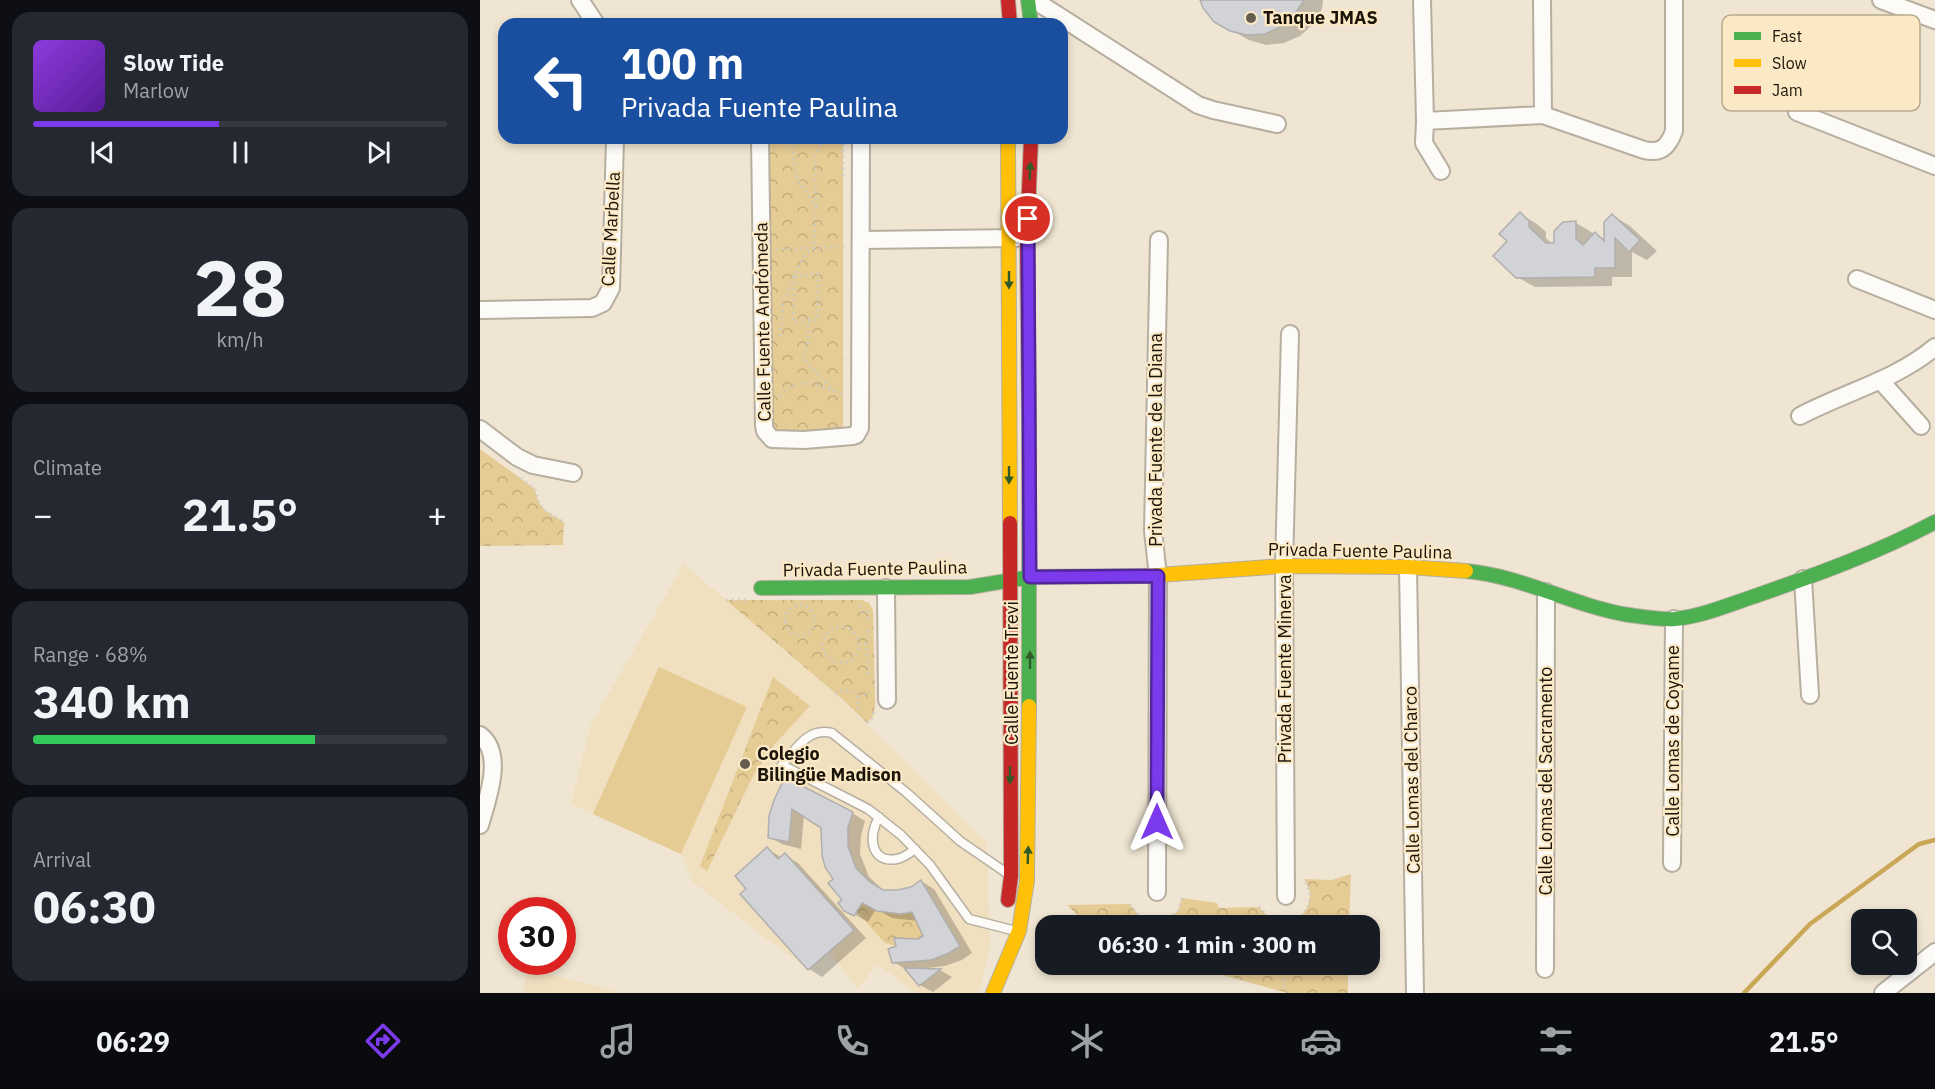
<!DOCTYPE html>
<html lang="en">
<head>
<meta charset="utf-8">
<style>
	:root { --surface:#171b24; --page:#242831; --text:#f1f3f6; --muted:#9ea1a6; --line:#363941; --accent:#7c3aed }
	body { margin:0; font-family:"IBM Plex Sans",sans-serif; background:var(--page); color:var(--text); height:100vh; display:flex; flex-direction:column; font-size:22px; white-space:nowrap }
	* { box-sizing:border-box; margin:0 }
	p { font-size:20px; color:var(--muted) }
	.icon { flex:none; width:33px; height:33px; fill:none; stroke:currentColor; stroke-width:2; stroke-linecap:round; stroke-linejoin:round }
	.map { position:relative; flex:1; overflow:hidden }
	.drawer { display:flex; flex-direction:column; gap:12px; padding:12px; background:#0d0f14; width:480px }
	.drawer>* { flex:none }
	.top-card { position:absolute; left:18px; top:18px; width:570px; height:126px; border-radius:18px; box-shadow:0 3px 9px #0003; background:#1a4fa0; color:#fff; overflow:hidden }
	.fabs { position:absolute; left:1371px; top:909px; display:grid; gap:12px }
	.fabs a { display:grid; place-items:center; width:66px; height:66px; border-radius:12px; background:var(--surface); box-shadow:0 3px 9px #0003; font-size:30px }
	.speed { position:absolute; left:18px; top:897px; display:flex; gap:12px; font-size:30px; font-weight:700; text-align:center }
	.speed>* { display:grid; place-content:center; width:78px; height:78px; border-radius:50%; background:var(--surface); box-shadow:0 3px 9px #0003; line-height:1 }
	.speed .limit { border:9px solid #d22; background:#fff; color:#111 }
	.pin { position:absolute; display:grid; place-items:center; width:51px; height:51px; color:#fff; margin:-26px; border:3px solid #fff; border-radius:50%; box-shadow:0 2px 6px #0007 }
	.me { position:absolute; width:66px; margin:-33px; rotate:0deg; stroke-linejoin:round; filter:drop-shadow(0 0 4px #0008) }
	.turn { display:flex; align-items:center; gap:21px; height:126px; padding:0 24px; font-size:27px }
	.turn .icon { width:78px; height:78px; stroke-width:2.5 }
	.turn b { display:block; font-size:42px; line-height:51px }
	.big { font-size:45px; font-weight:700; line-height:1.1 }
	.drawer .widget { flex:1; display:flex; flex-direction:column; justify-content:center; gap:9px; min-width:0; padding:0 21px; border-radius:18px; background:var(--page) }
	.drawer .dial { align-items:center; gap:0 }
	.dial b { font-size:78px; line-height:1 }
	.song { display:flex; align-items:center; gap:18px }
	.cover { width:72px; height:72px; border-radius:9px; background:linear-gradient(135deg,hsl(270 70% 55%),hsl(270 70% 35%)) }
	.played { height:6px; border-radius:3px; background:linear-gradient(90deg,var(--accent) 45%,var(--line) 45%) }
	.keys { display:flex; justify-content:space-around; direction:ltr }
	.heat { display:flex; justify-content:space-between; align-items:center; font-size:33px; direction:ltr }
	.charge { height:9px; border-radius:4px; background:linear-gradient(90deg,#34c759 68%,var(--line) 0) }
	.trip { position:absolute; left:555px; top:915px; width:345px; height:60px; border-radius:18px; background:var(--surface); box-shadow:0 3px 9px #0003; font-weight:700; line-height:60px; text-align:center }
	.dock { display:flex; height:96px; justify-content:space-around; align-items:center; background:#090b0e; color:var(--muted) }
	.dock .icon { width:42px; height:42px }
	.dock .active { color:var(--accent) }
	.dock b { font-size:27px; color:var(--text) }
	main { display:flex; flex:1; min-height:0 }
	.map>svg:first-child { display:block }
</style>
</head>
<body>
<main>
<section class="drawer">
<div class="widget">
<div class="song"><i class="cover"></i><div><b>Slow Tide</b><p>Marlow</p></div></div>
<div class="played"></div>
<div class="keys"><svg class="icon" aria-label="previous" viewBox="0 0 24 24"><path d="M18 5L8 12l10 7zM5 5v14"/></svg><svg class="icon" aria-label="pause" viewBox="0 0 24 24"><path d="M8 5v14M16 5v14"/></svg><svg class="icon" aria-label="next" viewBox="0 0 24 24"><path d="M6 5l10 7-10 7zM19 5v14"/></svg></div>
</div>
<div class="widget dial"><b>28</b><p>km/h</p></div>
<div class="widget"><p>Climate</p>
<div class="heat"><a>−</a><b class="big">21.5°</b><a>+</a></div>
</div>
<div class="widget"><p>Range · 68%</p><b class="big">340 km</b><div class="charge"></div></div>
<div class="widget"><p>Arrival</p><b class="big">06:30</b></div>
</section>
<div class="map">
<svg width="1455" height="993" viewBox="0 0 1455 993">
	<defs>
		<pattern id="park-crowns" width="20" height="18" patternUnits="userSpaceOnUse" patternTransform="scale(1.5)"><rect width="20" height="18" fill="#e5cb94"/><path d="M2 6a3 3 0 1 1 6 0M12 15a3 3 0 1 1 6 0" fill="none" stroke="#c4ad7e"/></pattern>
	</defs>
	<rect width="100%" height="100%" fill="#efe5d2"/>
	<path fill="#f0e0c0" d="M204 564 355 693 507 843 510 944 501 985 497 993H436L398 965 377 988 350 952 328 970 214 883 201 854 91 804 111 724Z
		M48 968 140 993H42Z"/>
	<path fill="url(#park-crowns)" d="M286 138H363V433L289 432Z
		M0 449 55 489C59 510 67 512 84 522L83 545 0 546Z
		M246 600H382L389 603 393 610 395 704 393 717 387 723 361 698Z
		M293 677 330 706 292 747 273 776 227 871 220 866Z
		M871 874 869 925H608L587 905 650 904 661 919 672 923 686 921 698 911 702 898 737 903 739 908 779 907C784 912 790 920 797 921 823 928 839 898 824 879L852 880Z
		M382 903C398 912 414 916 432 912L443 936 438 939H414L416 946 405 943 377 912Z
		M706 965H868V993H807Z"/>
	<path fill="#e5cb94" d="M179 667 267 707 201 854 113 814Z"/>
	<path fill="#0003" d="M721 0H843L842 9 833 24 820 36 804 43 786 45 769 40 751 30Z
		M1040 214 1057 224 1066 232V238L1072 244H1076L1096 223 1113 233V237L1115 234 1126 240 1133 216 1150 226 1177 251 1167 260 1152 252V277H1132V286L1055 287 1037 277 1029 241Z
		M295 801 372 813 385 821 381 835 380 854 389 877 404 891 417 892 432 888 441 881 454 889 492 953 482 960 465 966 447 968V970H460L472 977 453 992 440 985 426 969 413 962 445 937 438 921 412 918 396 909 388 922 365 909 355 879 343 827 324 815 321 849 302 844 289 837Z
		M288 849 302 858 305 855 318 863 386 938 342 977 329 969 263 894 269 889Z"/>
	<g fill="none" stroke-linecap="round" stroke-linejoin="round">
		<path stroke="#caa756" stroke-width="4.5" d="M1264 993 1330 924 1439 844 1455 840"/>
	</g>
	<path fill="#d2d3d7" stroke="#b1afad" stroke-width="1.5" d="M720 0H824L815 14 802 26 785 34 767 35 750 31 734 22 723 8Z
		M1040 212 1049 221V227L1066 243H1074V231L1083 222 1096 221V239L1103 245 1115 232 1124 241V222L1132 214 1160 240 1149 252 1135 238V268H1115V277L1036 278 1013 256 1027 241 1019 234Z
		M305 777 373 812 368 827V846L376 868 390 882 403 890H417L431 887 441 880 480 946 469 953 451 960 412 963 408 949 416 946 414 938 438 939 443 936 432 912 421 914 397 911 382 903 374 916 364 911 358 903 362 900 348 883 353 879 345 867 342 855 341 828 312 809 309 842 288 838 289 816 294 800Z
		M287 847 298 859 305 853 374 930 328 970 260 894 266 889 255 876Z
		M424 968 461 969 439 986Z"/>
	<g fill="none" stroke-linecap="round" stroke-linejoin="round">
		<defs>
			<path id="lane" d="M399 817C388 835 390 864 417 859 423 858 430 853 435 849
				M528 874 480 841 427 793 352 733C328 727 316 749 302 765L388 809 421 835 450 865 489 919 536 931"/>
			<path id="street" d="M100 0 116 24
				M554 0 718 105 733 110 797 124
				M942 0 945 121 944 143 961 171
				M1062 0 1063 115
				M1401 0 1455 20
				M1317 112 1455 166
				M945 121 1063 115 1164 150C1181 154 1188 147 1194 131V0
				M280 138 284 425 285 431 292 439 324 440 373 436 376 435 380 428 381 138
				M382 240 537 238
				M1377 279 1455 310
				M0 310 112 308 123 303 131 288 135 138
				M1400 380 1441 426
				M1320 416C1365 392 1416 380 1455 347
				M0 429 37 457 53 465 93 473
				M928 567 935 993
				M1323 579 1330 695
				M406 588 407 700
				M0 735C25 754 7 800 0 825
				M1192 863 1194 619
				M677 892 678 576 673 531 679 240
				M806 896 804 566 810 334
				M1065 969 1066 592
				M1403 993 1455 952"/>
			<path id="fast" d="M548 0 551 24
				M549 413V706
				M986 571C1043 576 1093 606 1149 615 1163 617 1181 620 1195 619 1223 616 1251 604 1278 595 1338 574 1399 552 1455 522
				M281 588 490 587 550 577 665 576"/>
			<path id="slow" d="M528 138 530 523
				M665 576 804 566 928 567 986 571
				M513 993 539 931 547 881 549 706"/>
			<path id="jam" d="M528 0 530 24
				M549 413 547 239 551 138
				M528 900 531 876 530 523"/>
		</defs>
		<use href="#lane" stroke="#b6ae9f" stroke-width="11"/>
		<use href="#street" stroke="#b6ae9f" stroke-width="20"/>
		<use href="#fast" stroke="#b6ae9f" stroke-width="16"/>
		<use href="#slow" stroke="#b6ae9f" stroke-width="16"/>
		<use href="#jam" stroke="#b6ae9f" stroke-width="16"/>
		<path stroke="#ceccc6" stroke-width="3" stroke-dasharray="1.5 4.5" stroke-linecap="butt" d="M363 138V178
			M336 205 335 158 343 138
			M297 249 364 247
			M329 320H338V274L315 276 313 321 329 320C326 337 332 337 324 355L326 362 354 391
			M300 336 304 299 323 257 334 248 336 207 317 178 312 150 314 138
			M299 396C323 374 335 385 363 394
			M41 478 55 489C59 510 67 512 84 522
			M246 600H267
			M305 620a15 15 0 1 1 30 0a15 15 0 1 1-30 0Z
			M380 605 381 611 387 612 390 623
			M343 645a18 18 0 1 1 36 0a18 18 0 1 1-36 0Z
			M389 674 386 643 389 630
			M355 693C365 689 370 689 378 697V714
			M378 697 390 693
			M387 723 393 717 394 709
			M650 904 661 919 672 923 686 921 698 911 702 898
			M779 907C784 912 790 920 797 921 823 928 839 898 824 879
			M804 987V964"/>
		<use href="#lane" stroke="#fdfbf8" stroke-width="8"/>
		<use href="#street" stroke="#fdfbf8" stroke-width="16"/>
		<use href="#fast" stroke="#4caf50" stroke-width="14"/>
		<use href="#slow" stroke="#ffc107" stroke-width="14"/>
		<use href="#jam" stroke="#c62828" stroke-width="14"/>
	</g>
	<defs><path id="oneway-solid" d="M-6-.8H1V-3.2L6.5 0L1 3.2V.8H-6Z" transform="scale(1.5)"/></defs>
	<g fill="#315a29">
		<use href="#oneway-solid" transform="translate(550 171) rotate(-88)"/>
		<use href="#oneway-solid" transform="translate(529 280) rotate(90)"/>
		<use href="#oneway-solid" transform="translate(529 475) rotate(90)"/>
		<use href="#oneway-solid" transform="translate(550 660) rotate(-90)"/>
		<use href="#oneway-solid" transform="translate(530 775) rotate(90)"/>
		<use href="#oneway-solid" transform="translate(548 855) rotate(-88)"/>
	</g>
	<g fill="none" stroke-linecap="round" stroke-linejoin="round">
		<defs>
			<path id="route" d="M548 219 550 577 678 576 677 822"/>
		</defs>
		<use href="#route" stroke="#51269a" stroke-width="15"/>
		<use href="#route" stroke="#7c3aed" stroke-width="10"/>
	</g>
	<g fill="#655e4f" stroke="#fbe9c6" stroke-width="2">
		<circle cx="771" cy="18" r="6"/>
		<circle cx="265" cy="764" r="6"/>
	</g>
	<g text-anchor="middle" stroke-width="4.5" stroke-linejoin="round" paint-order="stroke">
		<g font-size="18" font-weight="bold" fill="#1b1509" stroke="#fbe9c6" text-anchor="start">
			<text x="783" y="24">Tanque JMAS</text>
			<text x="277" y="760">Colegio<tspan x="277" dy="21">Bilingüe Madison</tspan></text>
		</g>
		<g font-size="18" fill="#1b1509" stroke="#fbe9c6">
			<text transform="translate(131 229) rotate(-87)" y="6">Calle Marbella</text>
			<text transform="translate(283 322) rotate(-91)" y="6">Calle Fuente Andrómeda</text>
			<text transform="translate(676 440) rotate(-90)" y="6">Privada Fuente de la Diana</text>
			<text transform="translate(880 551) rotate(1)" y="6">Privada Fuente Paulina</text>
			<text transform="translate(395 569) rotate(-1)" y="6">Privada Fuente Paulina</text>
			<text transform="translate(805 669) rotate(-90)" y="6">Privada Fuente Minerva</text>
			<text transform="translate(532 673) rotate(-90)" y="6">Calle Fuente Trevi</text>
			<text transform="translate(1193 741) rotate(-90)" y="6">Calle Lomas de Coyame</text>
			<text transform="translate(932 780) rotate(-91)" y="6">Calle Lomas del Charco</text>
			<text transform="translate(1066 781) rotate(-90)" y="6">Calle Lomas del Sacramento</text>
		</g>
	</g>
	<rect x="1242" y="15" width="198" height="96" rx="9" fill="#fbe9c6" stroke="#b8a98d" stroke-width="1.5"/>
	<rect x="1254" y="32" width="27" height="8" fill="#4caf50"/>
	<rect x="1254" y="59" width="27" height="8" fill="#ffc107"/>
	<rect x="1254" y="86" width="27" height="8" fill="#c62828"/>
	<g font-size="16" fill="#1b1509">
		<text x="1292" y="42">Fast</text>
		<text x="1292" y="69">Slow</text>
		<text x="1292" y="96">Jam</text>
	</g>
</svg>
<div class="fabs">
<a><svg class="icon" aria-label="search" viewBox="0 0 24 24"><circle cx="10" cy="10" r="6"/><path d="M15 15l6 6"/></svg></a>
</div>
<div class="speed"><div class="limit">30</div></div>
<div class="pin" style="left:548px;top:219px;background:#d93025"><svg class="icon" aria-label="arrive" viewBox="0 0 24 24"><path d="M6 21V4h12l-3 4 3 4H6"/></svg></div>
<svg class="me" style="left:677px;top:822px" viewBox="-20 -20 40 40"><path d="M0-17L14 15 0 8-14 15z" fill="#7c3aed" stroke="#fff" stroke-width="4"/></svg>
<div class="trip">06:30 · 1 min · 300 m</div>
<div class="top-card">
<div class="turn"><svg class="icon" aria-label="left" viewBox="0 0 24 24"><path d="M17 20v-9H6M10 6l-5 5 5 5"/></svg><div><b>100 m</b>Privada Fuente Paulina</div></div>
</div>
</div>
</main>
<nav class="dock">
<b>06:29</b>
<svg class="icon active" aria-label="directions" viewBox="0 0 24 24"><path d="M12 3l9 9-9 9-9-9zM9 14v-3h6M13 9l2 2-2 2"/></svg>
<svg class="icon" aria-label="music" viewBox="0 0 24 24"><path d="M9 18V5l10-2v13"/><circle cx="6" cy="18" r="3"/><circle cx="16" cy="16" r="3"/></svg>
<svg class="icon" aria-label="phone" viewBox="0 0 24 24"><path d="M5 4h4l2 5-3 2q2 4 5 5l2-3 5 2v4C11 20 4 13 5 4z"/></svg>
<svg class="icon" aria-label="climate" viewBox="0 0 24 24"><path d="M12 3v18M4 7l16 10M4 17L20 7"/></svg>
<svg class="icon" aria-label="car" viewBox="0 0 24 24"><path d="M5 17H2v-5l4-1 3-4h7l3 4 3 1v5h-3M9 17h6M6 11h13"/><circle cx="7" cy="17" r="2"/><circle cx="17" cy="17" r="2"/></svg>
<svg class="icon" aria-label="filters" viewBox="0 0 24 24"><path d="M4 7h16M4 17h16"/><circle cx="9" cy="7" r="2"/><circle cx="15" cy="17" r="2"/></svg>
<b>21.5°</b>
</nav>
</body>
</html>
